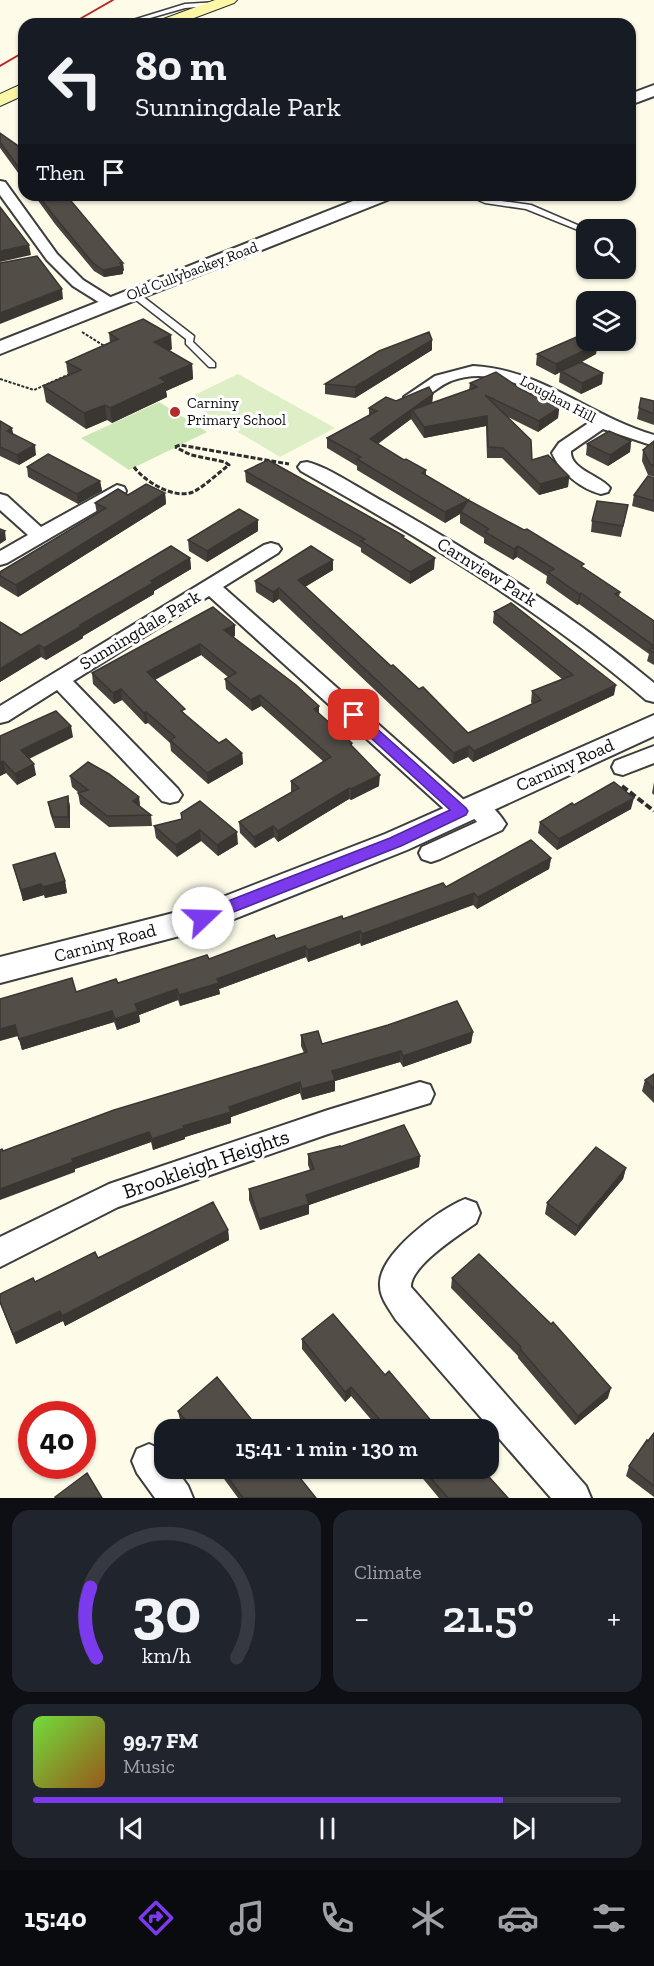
<!DOCTYPE html>
<html lang="en">
<head>
<meta charset="utf-8">
<style>
	:root { --surface:#171b24; --page:#20242c; --text:#f1f3f6; --muted:#9ea1a6; --line:#363941; --accent:#7c3aed }
	body { margin:0; font-family:"Zilla Slab",serif; background:var(--page); color:var(--text); height:100vh; display:flex; flex-direction:column; font-size:22px; white-space:nowrap }
	* { box-sizing:border-box; margin:0 }
	p { font-size:20px; color:var(--muted) }
	.icon { flex:none; width:33px; height:33px; fill:none; stroke:currentColor; stroke-width:2; stroke-linecap:round; stroke-linejoin:round }
	.map { position:relative; height:1498px; overflow:hidden }
	.sheet { display:flex; flex-direction:column; gap:12px; padding:12px; background:#0d0f14; flex:1 }
	.sheet>* { flex:none }
	.hud { position:absolute; left:18px; top:18px; width:618px; height:183px; border-radius:18px; box-shadow:0 2px 4px #0004; background:#171b24; color:var(--text); overflow:hidden }
	.fabs { position:absolute; left:576px; top:219px; display:grid; gap:12px }
	.fabs a { display:grid; place-items:center; width:60px; height:60px; border-radius:12px; background:var(--surface); box-shadow:0 2px 4px #0004; font-size:30px }
	.speed { position:absolute; left:18px; top:1401px; display:flex; gap:12px; font-size:30px; font-weight:700; text-align:center }
	.speed>* { display:grid; place-content:center; width:78px; height:78px; border-radius:50%; background:var(--surface); box-shadow:0 2px 4px #0004; line-height:1 }
	.speed .limit { border:9px solid #d22; background:#fff; color:#111 }
	.pin { position:absolute; display:grid; place-items:center; width:51px; height:51px; color:#fff; margin:-26px; border-radius:12px; box-shadow:0 3px 9px #0006 }
	.me { position:absolute; width:66px; margin:-33px; rotate:69deg; stroke-linejoin:round; filter:drop-shadow(0 0 4px #0008) }
	.turn { display:flex; align-items:center; gap:21px; height:126px; padding:0 18px; font-size:27px }
	.turn .icon { width:78px; height:78px; stroke-width:2.5 }
	.turn b { display:block; font-size:42px; line-height:51px }
	.then { display:flex; align-items:center; height:57px; padding:0 18px; background:#0003; gap:12px; font-size:22px }
	.big { font-size:45px; font-weight:600; line-height:1.1 }
	.sheet .card { flex:1; display:flex; flex-direction:column; justify-content:center; gap:9px; min-width:0; padding:0 21px; border-radius:18px; background:var(--page) }
	.sheet .dial { align-items:center; gap:0 }
	.dial svg { height:156px; overflow:visible; fill:none; stroke:var(--line); stroke-width:7; stroke-linecap:round; text-anchor:middle }
	.dial text { fill:var(--text); stroke:none }
	.song { display:flex; align-items:center; gap:18px }
	.cover { width:72px; height:72px; border-radius:9px; background:linear-gradient(135deg,hsl(100 70% 55%),hsl(30 70% 35%)) }
	.played { height:6px; border-radius:3px; background:linear-gradient(90deg,var(--accent) 80%,var(--line) 80%) }
	.keys { display:flex; justify-content:space-around; direction:ltr }
	.heat { display:flex; justify-content:space-between; align-items:center; font-size:33px; direction:ltr }
	.sheet .tiles { flex:1; display:grid; gap:12px; grid-template-columns:1fr 1fr }
	.card:last-child { grid-column:span 2 }
	.trip { position:absolute; left:154px; top:1419px; width:345px; height:60px; border-radius:18px; background:var(--surface); box-shadow:0 2px 4px #0004; font-weight:600; line-height:60px; text-align:center }
	.dock { display:flex; height:96px; justify-content:space-around; align-items:center; background:#090b0e; color:var(--muted) }
	.dock .icon { width:42px; height:42px }
	.dock .selected { color:var(--accent) }
	.dock b { font-size:27px; color:var(--text) }
	.map>svg:first-child { display:block }
</style>
</head>
<body>
<div class="map">
<svg width="654" height="1498" viewBox="0 0 654 1498">
	<rect width="100%" height="100%" fill="#fefce9"/>
	<path fill="#cbe7b5" d="M159 402 207 432 129 470 81 438Z"/>
	<path fill="#deeec6" d="M238 374 335 428 280 457 184 400Z"/>
	<g fill="none" stroke-linecap="round" stroke-linejoin="round">
		<defs>
			<path id="service" d="M218 2 220 5 185 8 129 24H120L185 4Z
				M467 195H477L487 199 531 205 589 230H586V232H583L526 209 485 203Z
				M131 292H137L194 336 193 342 215 363V367H209L186 344V339L131 296Z"/>
			<path id="minor" d="M0 181 5 182 57 254 83 280 115 300 118 303 115 306H105L73 286 47 260 0 195Z
				M473 366C541 369 591 417 654 435V446L603 429 571 451C569 469 601 476 610 488L608 492 601 494C581 489 560 472 552 453L559 443 590 422C549 401 500 362 451 381 437 386 422 405 406 401L404 397 435 376Z
				M307 462C331 468 361 490 384 502 479 556 570 613 654 683V702L646 700C540 609 422 539 301 471L298 467 301 463Z
				M117 485 124 487 126 491 124 495 7 563 0 565V551L28 535 0 510V494L7 496 41 527Z
				M271 543 278 545 281 549 278 553 223 587 465 801 475 797C488 800 499 813 506 824L502 830 440 859 431 862 422 859 419 853 422 847 477 822 471 815 461 820 453 817 209 596 73 681 178 789 182 795 178 801 170 803 162 801 57 690 8 721 0 723V706L264 545Z
				M654 746V763L623 775 615 773 612 767 615 761Z
				M420 1082 430 1085 434 1094 430 1103 328 1134 118 1207 0 1267V1237L109 1184 328 1110Z
				M465 1199 476 1203 480 1213 476 1223C459 1235 410 1266 411 1287L586 1486 591 1498H551L396 1320C390 1310 380 1298 380 1286 377 1255 439 1209 465 1199Z
				M149 1444C163 1450 165 1453 165 1468H175L188 1486 193 1498H155L137 1473 132 1461 137 1449Z"/>
			<path id="tertiary" d="M654 85V96L630 105V94Z
				M368 195H393L390 199 0 354V341Z
				M654 715V736L407 850 214 927 0 983V957L197 907 385 834Z"/>
			<path id="secondary" d="M215 0H237L234 3 178 24H156L158 21Z
				M24 83V95L0 106V94Z"/>
		</defs>
		<use href="#service" stroke="#3e3e3e" stroke-width="3"/>
		<use href="#minor" stroke="#3e3e3e" stroke-width="4"/>
		<use href="#tertiary" stroke="#3e3e3e" stroke-width="4"/>
		<use href="#secondary" stroke="#2d2d2d" stroke-width="2"/>
		<path stroke="#2d2d2d" stroke-width="2" stroke-dasharray="3 1.5" stroke-linecap="butt" d="M82 332 106 347
			M0 379 34 390 72 373"/>
		<path stroke="#2d2d2d" stroke-width="3" stroke-dasharray="5 2" stroke-linecap="butt" d="M175 447 180 445 289 464
			M134 467C145 482 176 501 195 491 207 484 218 473 229 465L225 462 191 455 175 447"/>
		<path stroke="#2d2d2d" stroke-width="4" stroke-dasharray="7 3" stroke-linecap="butt" d="M622 786 654 811"/>
		<use href="#service" fill="#fff" fill-rule="evenodd"/>
		<use href="#minor" fill="#fff" fill-rule="evenodd"/>
		<use href="#tertiary" fill="#fff" fill-rule="evenodd"/>
		<use href="#secondary" fill="#fcf8a6" fill-rule="evenodd"/>
		<path stroke="#b52b28" stroke-width="2" d="M71 24 113 0
			M0 66 24 52"/>
	</g>
	<path fill="#47423e" d="M0 133 24 150V181L0 148Z
		M34 195H66L124 270 123 271V274L104 277 94 271 55 224Z
		M109 333 172 349 169 351 192 364 193 379 166 391 167 397 112 423 107 420 86 429 46 402 43 386 68 376 66 362 110 343Z
		M432 340V350L355 398 325 394V384Z
		M537 354H596L582 362 603 373 602 384 581 394 559 382 560 372 555 375 536 365Z
		M470 383 521 389 559 408 558 418 538 432 508 417 532 460 569 476 568 487 539 495 502 458H487L486 426 424 438 411 419 378 444 404 460 426 470V475L583 567 620 592 619 597 654 621V665L647 661 649 654 579 604 577 605 546 583 547 576 517 557 513 560 484 543V538L460 523V514L445 523 357 470V466L327 448V438L369 415V408L396 401 433 394 432 403 469 390Z
		M654 401V425L637 419 639 408Z
		M0 421 13 434 36 455 19 465 0 456Z
		M631 441 630 452 608 466 586 455 587 444Z
		M654 441V477L648 475 642 461 643 450Z
		M27 467 100 481 102 491 78 504 28 477Z
		M245 471 404 539 434 569 410 584 361 552V548L246 482Z
		M654 478V512L632 506 634 495Z
		M165 493 166 504 18 597 0 586V572L97 514 95 503 128 495Z
		M628 505 621 537 591 532 592 521Z
		M258 531 207 562 189 551 188 540Z
		M190 558 191 569 154 591V594L83 636V638L46 660 41 657 0 682V622L21 635Z
		M333 570 305 587 391 666 468 733 532 704 531 702 532 691 562 679 493 623 494 612 614 695 473 762 468 757 453 764 279 599 273 603 256 592 255 581Z
		M235 636 233 637 319 706V713L352 743V747L379 786 351 800 349 799 278 842 274 837 255 848 240 833 239 822 291 792V781L324 762 261 706 252 711 226 689 225 679 228 677 201 655 155 680 186 715 219 743 242 753 243 764 208 784 171 751 170 743 148 723 145 724 122 700 114 704 93 684 92 673Z
		M0 736 73 737 29 759 36 775 17 785 6 773 0 776Z
		M70 776 139 797 140 806 151 815 152 826 109 827 80 804 78 793H79L72 787Z
		M654 782V795L652 793Z
		M68 796 70 807V828H55L50 813 48 802Z
		M574 805 631 809 557 850 538 833 540 822Z
		M181 819 238 844 218 856 201 841 177 857 156 838 154 826Z
		M551 858 549 869 477 909 473 905 361 946 360 943 308 962 306 957 219 989 220 994 180 1006 178 1000 139 1015 140 1022 117 1030 114 1022 22 1050 18 1036 76 992 118 983 209 959 276 939 446 887Z
		M13 865 65 881 67 893 45 898 44 895 23 901Z
		M473 1032 471 1043 403 1067 400 1062 335 1081V1091L302 1100 300 1093 231 1117V1123L185 1137V1139L153 1150 151 1142 75 1169V1172L3 1151 304 1053 301 1046V1035L322 1044Z
		M654 1074V1103L642 1091 645 1080Z
		M340 1147 420 1156 419 1167 309 1205V1214L260 1230 249 1200V1189L310 1170 308 1165V1154Z
		M626 1168 623 1179 575 1236 545 1214 547 1203Z
		M228 1230 229 1240 65 1326 63 1321 16 1344 0 1303V1294L98 1258Z
		M452 1278 608 1398 575 1425 518 1358V1356L451 1288Z
		M302 1339 385 1375 439 1430H380L351 1396 345 1402 302 1349Z
		M178 1411 260 1430H187L180 1420Z
		M654 1433V1497L626 1476 629 1466Z
		M216 1468H292L316 1498H238Z
		M414 1468H481L508 1498H439Z"/>
	<path fill="#3a3632" d="M29 245 31 255 0 262V251Z
		M123 263 124 270 123 271V274L104 277 103 270Z
		M62 289 63 299 0 324V313Z
		M171 335 172 349 155 357 154 342Z
		M432 340V350L355 398V387Z
		M598 344 596 354 555 375 556 364Z
		M192 364 193 379 166 391 167 397 112 423 110 408 160 378Z
		M603 373 602 384 581 394 582 383Z
		M433 394 432 404 412 410 411 419 370 449V439Z
		M105 405 107 420 86 429 84 413Z
		M559 408 558 418 538 432 539 421Z
		M487 416 486 426 424 438V427Z
		M12 428 14 438 7 431Z
		M631 441 630 452 608 466 610 455Z
		M35 445 36 455 19 465 17 455Z
		M569 476 568 487 539 495 540 484Z
		M100 481 102 491 78 504 77 494Z
		M165 493 166 504 18 597 16 585Z
		M468 500 461 512 460 514 445 523V512Z
		M258 520V531L207 562V551Z
		M5 531 6 540 0 544V534Z
		M518 546 517 557 513 560 514 549Z
		M190 558 191 569 154 591V594L83 636V638L46 660 44 648 151 581Z
		M435 558 434 569 410 584V572Z
		M333 560V570L298 591V580Z
		M279 588V599L273 603V592Z
		M581 593 579 604 577 605 579 594Z
		M235 625V636L225 641 224 630Z
		M200 644 201 655 148 683 147 672Z
		M39 645 41 657 0 682V669Z
		M616 685 614 695 473 762 474 751Z
		M121 689 122 700 114 704 113 693Z
		M260 695 261 706 252 711 251 700Z
		M319 706V717L314 709Z
		M146 712 148 723 145 724 144 713Z
		M71 726 73 737 23 761 21 750Z
		M469 746 468 757 453 764 454 753Z
		M242 753 243 764 208 784 207 773Z
		M3 761 6 773 0 776V763Z
		M34 764 36 775 17 785 15 774Z
		M380 775 379 786 351 800V789Z
		M349 788V799L278 842V831Z
		M68 796 70 807V828L68 817Z
		M139 797 140 808 133 801Z
		M634 798 631 809 557 850 559 839Z
		M273 826 274 837 255 848 254 837Z
		M200 830 201 841 177 857 176 845Z
		M237 832 238 844 218 856 217 845Z
		M551 858 549 869 477 909 478 897Z
		M65 881 67 893 45 898 43 887Z
		M41 884 44 895 23 901 21 890Z
		M474 893 473 905 361 946 362 934Z
		M360 931V943L308 962V950Z
		M305 946 306 957 219 989 220 994 180 1006 179 995 217 979Z
		M177 989 178 1000 139 1015 140 1022 117 1030 115 1019 135 1004Z
		M112 1011 114 1022 22 1050 19 1039Z
		M15 1025 18 1036 0 1041V1029Z
		M473 1032 471 1043 403 1067V1056Z
		M401 1051 400 1062 335 1081V1091L302 1100V1089L332 1071Z
		M300 1082V1093L231 1117V1123L185 1137V1139L153 1150 152 1139 229 1107Z
		M149 1132 151 1142 75 1169V1172L0 1200V1189L72 1159Z
		M420 1156 419 1167 309 1205V1214L260 1230 259 1219 306 1195Z
		M626 1168 623 1179 575 1236 578 1226Z
		M228 1230 229 1240 65 1326 62 1316Z
		M60 1311 63 1321 16 1344 13 1334Z
		M351 1387V1396L345 1402V1392Z
		M611 1388 608 1398 575 1425 578 1416Z"/>
	<path fill="#534d48" stroke="#3a3632" stroke-width="1.5" d="M0 133 24 150V175L0 142Z
		M38 195H66L123 263H120L122 266 103 270 93 263 54 216Z
		M0 207 29 245 0 251Z
		M37 256 62 289 0 313V263Z
		M143 319 171 335 154 342 192 364 160 378 166 382 110 408 105 405 84 413 43 386 81 370 66 362 118 339 109 333Z
		M429 332 432 340 355 387 325 384 379 351Z
		M586 333V340H596L598 344 556 364 537 354Z
		M581 362 603 373 582 383 561 371Z
		M496 372 521 389 559 408 539 421 485 395 531 440 532 460 548 455 569 476 540 484 503 448 488 447 487 416 424 427 412 410 477 387 470 383Z
		M429 387 433 394 370 439 404 460 406 459 426 470 422 473 468 500 524 530 527 529 584 564 581 566 620 592 615 594 654 621V646L581 593 579 594 548 572 554 569 518 546 514 549 485 532 489 529 461 512 468 500 445 512 357 459 361 457 327 438 377 411 369 408 386 397 396 401Z
		M641 398 654 401V414L639 408Z
		M0 421 12 428 7 431 35 445 17 455 0 447Z
		M609 431 631 441 610 455 587 444Z
		M654 441V466L650 464 643 450Z
		M48 454 100 481 77 494 27 467Z
		M268 460 404 536 402 537 435 558 410 572 361 541 365 539 245 471Z
		M648 476 654 478V501L634 495Z
		M146 484 165 493 16 585 0 576V572L106 508 95 503 118 489 128 495Z
		M597 501 628 505 623 526 592 521Z
		M239 509 258 520 207 551 188 540Z
		M0 529 5 531 0 534Z
		M171 546 190 558 151 581 153 583 80 625 81 626 44 648 39 645 0 669V622L21 635Z
		M311 546 333 560 298 580 391 666 393 665 419 689 423 687 468 733 541 700 532 691 573 675 494 612 511 603 616 685 474 751 469 746 454 753 279 588 273 592 255 581Z
		M213 607 235 625 224 630 296 685 319 706 314 709 352 743 350 744 380 775 351 789 349 788 278 831 273 826 254 837 239 822 299 788 291 781 331 757 260 695 251 700 225 679 236 673 200 644 147 672 185 709 181 711 219 743 226 739 242 753 207 773 170 740 175 737 146 712 144 713 121 689 113 693 92 673Z
		M654 647V653L649 650Z
		M56 711 71 726 21 750 34 764 15 774 3 761 0 763V736Z
		M88 762 109 774 139 797 133 801 151 815 107 816 78 793 88 790 70 776Z
		M614 782 634 798 559 839 540 822 572 803 574 805Z
		M68 796V817H53L48 802Z
		M200 801 237 832 217 845 200 830 176 845 154 826 182 819 181 813Z
		M531 840 551 858 478 897 474 893 362 934 360 931 308 950 305 946 217 979 219 983 179 995 177 989 135 1004 138 1011 115 1019 112 1011 19 1039 15 1025 0 1029V999L72 978 76 992 116 979 118 983 207 955 209 959 274 935 276 939 342 916 343 919 443 883 446 887Z
		M55 853 65 881 43 887 41 884 21 890 13 865Z
		M457 1001 473 1032 403 1056 401 1051 332 1071 335 1080 302 1089 300 1082 229 1107 231 1112 183 1126 184 1128 152 1139 149 1132 72 1159 73 1162 0 1189V1150L2 1149 3 1151 114 1110 307 1052 301 1035 318 1031 322 1044 388 1025Z
		M654 1074V1089L645 1080Z
		M404 1125 420 1156 306 1195 309 1204 259 1219 249 1189 314 1169 308 1154 340 1146V1147Z
		M596 1147 626 1168 578 1226 547 1203Z
		M213 1202 228 1230 62 1316 60 1311 13 1334 0 1302V1294L33 1278 35 1282 95 1252 98 1258Z
		M479 1254 551 1324 553 1322 611 1388 578 1416 520 1349 521 1347 452 1278Z
		M333 1314 385 1375 389 1371 439 1430H389L351 1387 345 1392 302 1339Z
		M217 1377 260 1430H193L178 1411Z
		M654 1433V1486L629 1466 647 1440 648 1441Z
		M221 1468H292L316 1498H243Z
		M422 1468H481L508 1498H448Z
		M87 1473 102 1498H55V1497Z"/>
	<path fill="#7c3aed" stroke="#51269a" stroke-width="1.5" d="M354 710 358 712 466 808 468 811 466 815 401 846 208 922H197L195 918 197 913 390 838 450 810 349 718 347 715Z"/>
	<circle fill="#b52b28" stroke="#fff" stroke-width="2" cx="175" cy="412" r="6"/>
	<g text-anchor="middle" stroke-width="6" stroke-linejoin="round" paint-order="stroke">
		<g font-size="15" fill="#0b0b0b" stroke="#fff">
			<text transform="translate(192 271) rotate(-21)" y="5">Old Cullybackey Road</text>
			<text transform="translate(558 399) rotate(28)" y="5">Loughan Hill</text>
		</g>
		<g font-size="15" fill="#0b0b0b" stroke="#fff" text-anchor="start">
			<text x="187" y="408">Carniny<tspan x="187" dy="17">Primary School</tspan></text>
		</g>
		<g font-size="18" fill="#0b0b0b" stroke="#fff">
			<text transform="translate(487 572) rotate(32)" y="6">Carnview Park</text>
			<text transform="translate(140 630) rotate(-31)" y="6">Sunningdale Park</text>
			<text transform="translate(565 765) rotate(-24)" y="6">Carniny Road</text>
			<text transform="translate(105 943) rotate(-15)" y="6">Carniny Road</text>
		</g>
		<g font-size="21" fill="#0b0b0b" stroke="#fff">
			<text transform="translate(206 1164) rotate(-19)" y="7">Brookleigh Heights</text>
		</g>
	</g>
</svg>
<div class="fabs">
<a><svg class="icon" aria-label="search" viewBox="0 0 24 24"><circle cx="10" cy="10" r="6"/><path d="M15 15l6 6"/></svg></a>
<a><svg class="icon" aria-label="layers" viewBox="0 0 24 24"><path d="M12 4l9 5-9 5-9-5zM3 14l9 5 9-5"/></svg></a>
</div>
<div class="speed"><div class="limit">40</div></div>
<div class="pin" style="left:354px;top:715px;background:#d93025"><svg class="icon" aria-label="arrive" viewBox="0 0 24 24"><path d="M6 21V4h12l-3 4 3 4H6"/></svg></div>
<svg class="me" style="left:203px;top:918px" viewBox="-20 -20 40 40"><circle r="19" fill="#fff"/><path d="M0-13L10 11 0 6-10 11z" fill="#7c3aed"/></svg>
<div class="trip">15:41 · 1 min · 130 m</div>
<div class="hud">
<div class="turn"><svg class="icon" aria-label="left" viewBox="0 0 24 24"><path d="M17 20v-9H6M10 6l-5 5 5 5"/></svg><div><b>80 m</b>Sunningdale Park</div></div>
<div class="then">Then<svg class="icon" aria-label="arrive" viewBox="0 0 24 24"><path d="M6 21V4h12l-3 4 3 4H6"/></svg></div>
</div>
</div>
<section class="sheet">
<div class="tiles">
<div class="card dial"><svg viewBox="0 0 100 80">
<path d="M14 69A42 42 0 1 1 86 69"/>
<path d="M14 69A42 42 0 0 1 11 33" stroke="#7c3aed"/>
<text x="50" y="56" font-size="32" font-weight="700">30</text>
<text x="50" y="72" font-size="11">km/h</text>
</svg></div>
<div class="card"><p>Climate</p>
<div class="heat"><a>−</a><b class="big">21.5°</b><a>+</a></div>
</div>
<div class="card">
<div class="song"><i class="cover"></i><div><b>99.7 FM</b><p>Music</p></div></div>
<div class="played"></div>
<div class="keys"><svg class="icon" aria-label="previous" viewBox="0 0 24 24"><path d="M18 5L8 12l10 7zM5 5v14"/></svg><svg class="icon" aria-label="pause" viewBox="0 0 24 24"><path d="M8 5v14M16 5v14"/></svg><svg class="icon" aria-label="next" viewBox="0 0 24 24"><path d="M6 5l10 7-10 7zM19 5v14"/></svg></div>
</div>
</div>
</section>
<nav class="dock">
<b>15:40</b>
<svg class="icon selected" aria-label="directions" viewBox="0 0 24 24"><path d="M12 3l9 9-9 9-9-9zM9 14v-3h6M13 9l2 2-2 2"/></svg>
<svg class="icon" aria-label="music" viewBox="0 0 24 24"><path d="M9 18V5l10-2v13"/><circle cx="6" cy="18" r="3"/><circle cx="16" cy="16" r="3"/></svg>
<svg class="icon" aria-label="phone" viewBox="0 0 24 24"><path d="M5 4h4l2 5-3 2q2 4 5 5l2-3 5 2v4C11 20 4 13 5 4z"/></svg>
<svg class="icon" aria-label="climate" viewBox="0 0 24 24"><path d="M12 3v18M4 7l16 10M4 17L20 7"/></svg>
<svg class="icon" aria-label="car" viewBox="0 0 24 24"><path d="M5 17H2v-5l4-1 3-4h7l3 4 3 1v5h-3M9 17h6M6 11h13"/><circle cx="7" cy="17" r="2"/><circle cx="17" cy="17" r="2"/></svg>
<svg class="icon" aria-label="filters" viewBox="0 0 24 24"><path d="M4 7h16M4 17h16"/><circle cx="9" cy="7" r="2"/><circle cx="15" cy="17" r="2"/></svg>
</nav>
</body>
</html>
